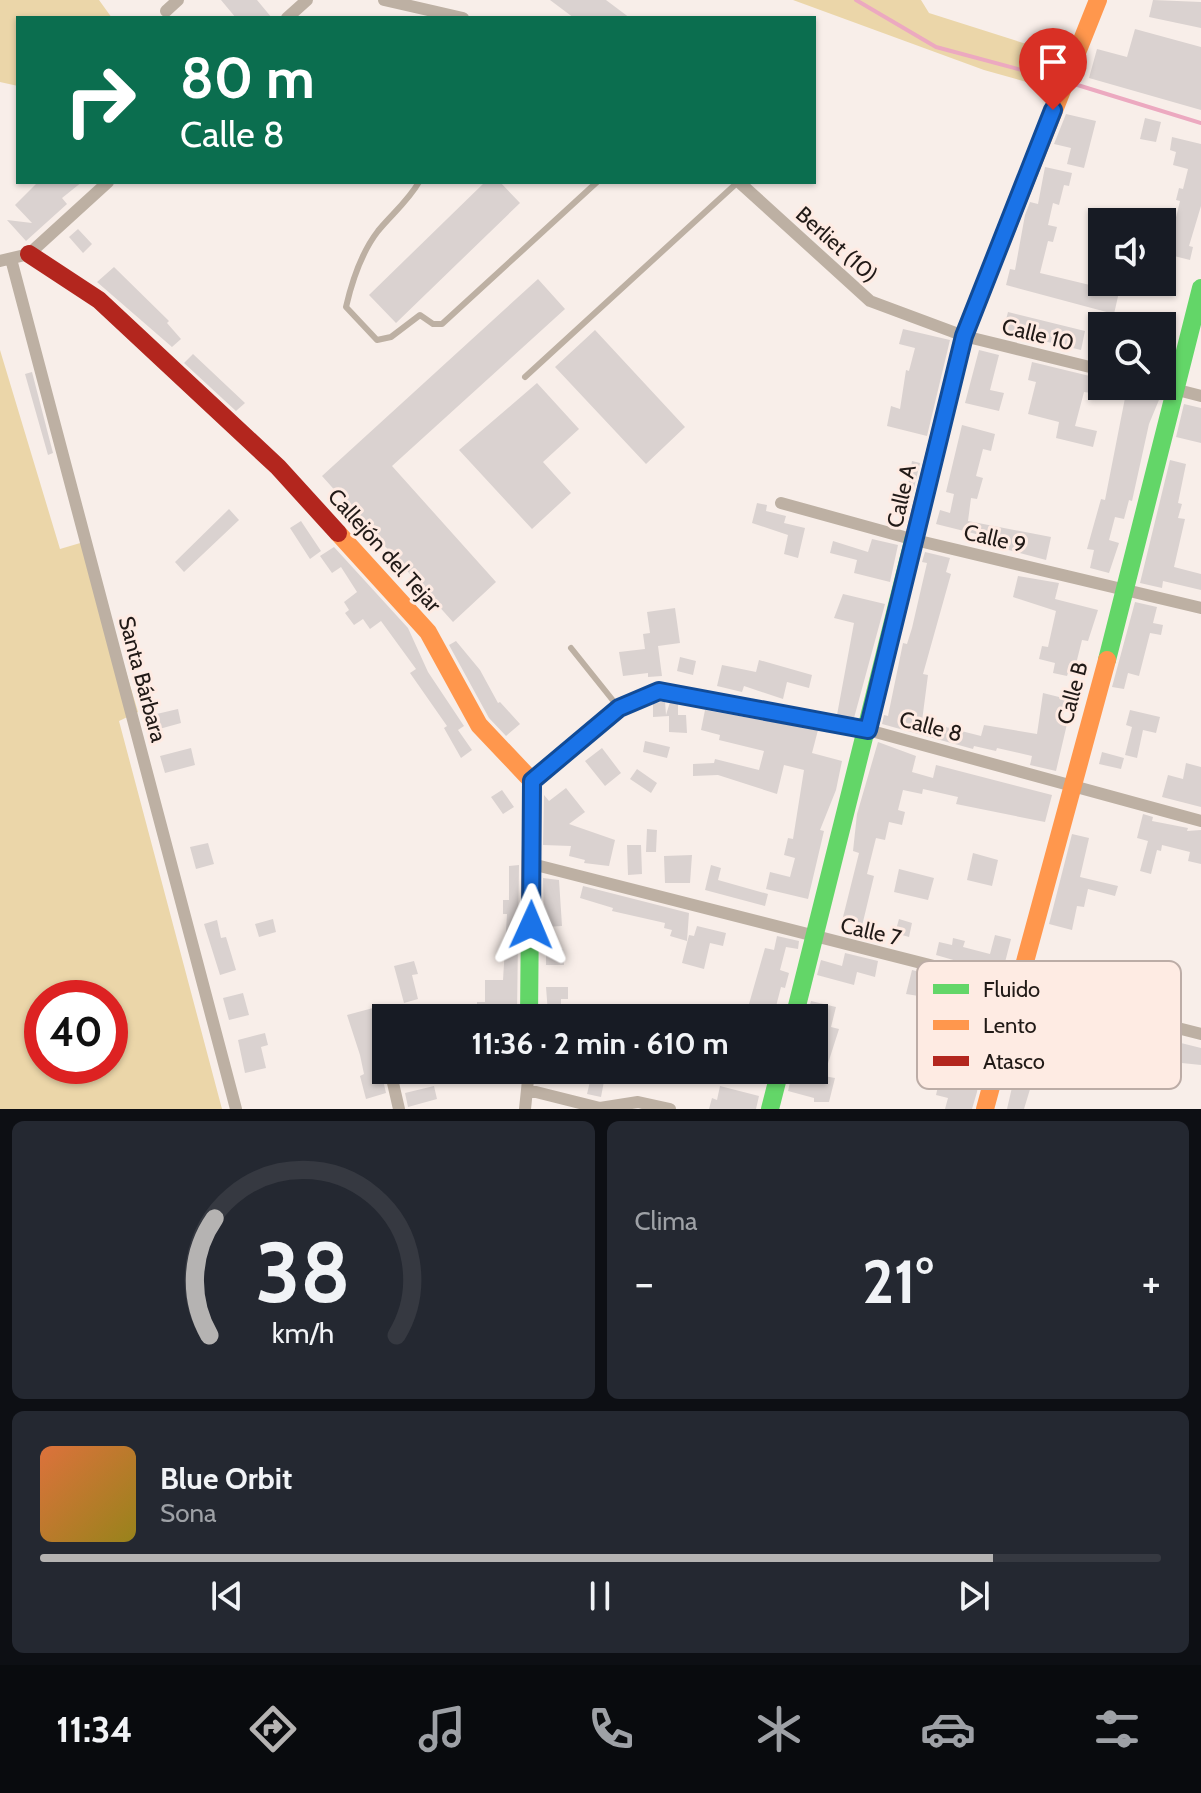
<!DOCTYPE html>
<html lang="es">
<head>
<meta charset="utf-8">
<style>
	:root { --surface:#171b24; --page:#242831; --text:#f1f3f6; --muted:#9ea1a6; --line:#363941; --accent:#b5b3b2 }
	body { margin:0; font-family:Cabin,sans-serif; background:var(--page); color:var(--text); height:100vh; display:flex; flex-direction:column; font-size:30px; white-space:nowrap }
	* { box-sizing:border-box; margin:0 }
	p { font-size:26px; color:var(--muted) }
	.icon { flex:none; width:44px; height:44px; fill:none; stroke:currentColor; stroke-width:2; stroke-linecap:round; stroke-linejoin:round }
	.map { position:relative; height:1109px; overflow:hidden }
	.drawer { display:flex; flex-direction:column; gap:12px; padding:12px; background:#0d0f14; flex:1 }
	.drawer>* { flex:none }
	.guide { position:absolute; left:16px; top:16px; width:800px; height:168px; border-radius:0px; box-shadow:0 2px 6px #0004; background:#0b6e4f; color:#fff; overflow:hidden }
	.tools { position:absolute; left:1088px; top:208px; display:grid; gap:16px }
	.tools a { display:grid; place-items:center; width:88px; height:88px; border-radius:0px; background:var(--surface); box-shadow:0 2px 6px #0004; font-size:40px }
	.speed { position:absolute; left:24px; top:980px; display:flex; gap:16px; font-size:40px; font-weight:700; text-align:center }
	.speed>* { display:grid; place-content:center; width:104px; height:104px; border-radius:50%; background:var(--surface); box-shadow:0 2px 6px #0004; line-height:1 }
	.speed .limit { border:12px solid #d22; background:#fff; color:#111 }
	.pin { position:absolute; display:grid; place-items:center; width:68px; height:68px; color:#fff; margin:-82px -34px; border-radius:50% 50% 50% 0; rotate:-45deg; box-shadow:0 0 8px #0007 }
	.pin .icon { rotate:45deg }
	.me { position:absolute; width:88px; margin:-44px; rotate:1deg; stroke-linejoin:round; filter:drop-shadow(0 0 6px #0008) }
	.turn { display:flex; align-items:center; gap:28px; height:168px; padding:0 32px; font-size:36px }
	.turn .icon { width:104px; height:104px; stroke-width:2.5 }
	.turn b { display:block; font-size:56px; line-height:68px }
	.big { font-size:60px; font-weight:700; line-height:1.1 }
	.drawer .card { flex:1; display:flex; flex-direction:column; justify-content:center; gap:12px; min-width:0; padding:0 28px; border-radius:12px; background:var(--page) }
	.drawer .dial { align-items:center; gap:0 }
	.dial svg { height:208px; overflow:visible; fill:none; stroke:var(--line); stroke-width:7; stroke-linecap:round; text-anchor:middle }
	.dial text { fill:var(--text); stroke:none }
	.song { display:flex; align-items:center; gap:24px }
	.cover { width:96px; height:96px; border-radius:12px; background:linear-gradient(135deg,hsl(20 70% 55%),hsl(50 70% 35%)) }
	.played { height:8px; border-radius:4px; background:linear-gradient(90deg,var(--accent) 85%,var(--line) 85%) }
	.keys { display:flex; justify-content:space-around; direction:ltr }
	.heat { display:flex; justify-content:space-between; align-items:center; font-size:44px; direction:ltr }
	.drawer .tiles { flex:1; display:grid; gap:12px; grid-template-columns:1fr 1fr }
	.card:last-child { grid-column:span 2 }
	.trip { position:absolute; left:372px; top:1004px; width:456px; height:80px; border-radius:0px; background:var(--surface); box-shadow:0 2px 6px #0004; font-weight:700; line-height:80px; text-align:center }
	.tab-bar { display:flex; height:128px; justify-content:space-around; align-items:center; background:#090b0e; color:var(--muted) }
	.tab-bar .icon { width:56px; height:56px }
	.tab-bar .selected { color:var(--accent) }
	.tab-bar b { font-size:36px; color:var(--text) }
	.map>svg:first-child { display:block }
</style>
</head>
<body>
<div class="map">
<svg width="1201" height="1109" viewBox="0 0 1201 1109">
	<rect width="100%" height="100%" fill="#f8eee9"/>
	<path fill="#ebd6a9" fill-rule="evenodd" d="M0 0H99L112 18H18V86L0 82Z
		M793 0H921L929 13 1058 54 1048 88 984 70Z
		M0 350 60 549 87 541 138 712 119 721 222 1109H0ZM42 998H110V1066H42Z"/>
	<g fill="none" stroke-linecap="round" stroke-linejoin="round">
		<path stroke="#eca9c0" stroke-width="4" d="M856 0 936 47 1059 80
			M1071 83 1201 123"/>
	</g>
	<path fill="#dad2d0" d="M221 0H257L272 18H236Z
		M550 0H606L630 18H574Z
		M1153 0 1201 2V28L1149 17Z
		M1135 29 1201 47V110L1089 78 1097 49 1127 57Z
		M1066 114 1096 121 1084 168 1067 164 1071 148 1054 144Z
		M1145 118 1161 122 1156 142 1140 139Z
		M1172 137 1201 144V206L1189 246 1193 247 1190 260 1162 253 1163 240 1170 242 1180 201 1176 200 1179 188 1183 189 1188 169 1173 165 1176 152 1170 150Z
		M1045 167 1072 173 1069 186 1064 185 1059 205 1053 203 1048 225 1057 227 1053 242 1048 241 1040 273 1119 292 1114 314 1006 285 1010 269 1015 270 1025 215 1030 202 1038 204Z
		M38 182H82L62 198 67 204 26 241 7 220 32 223 15 205Z
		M485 182H500L520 203 396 323 369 295Z
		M78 229 92 244 83 253 69 237Z
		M114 267 169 321 167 323 181 339 172 347 97 282Z
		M538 279 565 309 392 466 496 582 453 622 322 476Z
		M1008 312 1085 331 1081 350 1003 331Z
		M903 329 950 340 927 436 887 426 891 406 900 409 906 370 909 371 915 348 899 344Z
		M595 330 685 427 646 464 555 367Z
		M979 350 999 355 990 390 1004 393 999 411 965 403Z
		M193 354 245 403 236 411 184 363Z
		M1032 362 1102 379V386H1133L1161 395 1149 424 1132 501 1129 500 1124 519 1115 517 1109 540 1119 543 1109 573 1090 568 1094 550 1087 549 1101 499 1105 500 1125 398 1084 392 1075 426 1097 431 1093 447 1056 438 1059 422 1028 414 1036 382 1028 380Z
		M32 372 53 453 48 455 25 374Z
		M537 383 579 429 543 462 571 493 532 529 459 450Z
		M1184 404 1201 408V443L1176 437Z
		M962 425 995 434 991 451 983 449 976 476 983 478 977 499 971 498 968 521 1051 537 1046 560 982 543 984 536 936 524 940 510 950 513 954 494 946 492Z
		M1170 460 1186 464 1178 503 1182 504 1178 518 1185 519 1174 567 1201 574V590L1163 581 1162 588 1140 583Z
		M912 461 920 463 913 492 907 491Z
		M757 503 767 505 766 511 786 516 784 523 805 528 798 558 784 554 788 535 752 523Z
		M229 509 239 520 184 572 175 562Z
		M301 521 321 551 310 559 290 528Z
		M872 539 898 545 890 582 854 573 857 560 830 553 833 541 868 552Z
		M334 547 408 628 428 672 464 726 458 730 472 750 461 758 444 728 447 726 410 673 416 669 381 621 370 629 363 619 354 625 345 613 349 610 344 602 357 592 341 567 332 573 320 556Z
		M925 552 950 558 946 572 951 574 923 674 928 675 922 721 981 736 984 725 1037 734 1043 693 1067 699 1061 723 1067 724 1056 771 1030 765 1032 756 997 748 996 751 974 746 973 749 882 724 884 715 888 716 903 643 907 644 912 628 927 563 922 562Z
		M1018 576 1059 583 1055 599 1098 610 1088 641 1082 640 1075 668 1070 667 1067 676 1053 673 1055 663 1039 659 1042 646 1048 647 1056 611 1013 597Z
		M843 594 885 604 854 718 837 715 854 623 834 618Z
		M1135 602 1157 607 1153 623 1163 625 1161 635 1150 633 1139 676 1128 673 1124 689 1112 687Z
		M675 608 680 643 658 646 662 676 648 677V673L623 676 619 652 645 649 643 634 650 633 647 612Z
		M456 641 480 670 498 703 500 702 520 724 506 736 489 718 449 645Z
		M680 657 696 661 693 675 677 671Z
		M759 660 812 675 809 688 787 682 783 699 744 686 742 692 717 686 722 665 756 672Z
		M665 701 666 715 670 702 678 704V715H686L687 733 669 732V716L653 717V704Z
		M178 709 181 723 152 731 148 716Z
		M705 710 818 730 812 753 842 761 836 790 820 830 824 831 808 899 766 889 770 872 790 877 795 858 784 855 788 838 793 839 804 770 784 765 777 794 718 775 693 776V764L714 763 715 759 759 770 764 751 719 740 720 735 701 730Z
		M1130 710 1160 717 1156 733 1143 730 1137 758 1125 755 1132 727 1126 725Z
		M645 741 670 747 667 758 643 752Z
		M878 742 916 756 912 772 933 778 936 765 1052 795 1045 822 956 804 958 797 923 789 922 794 903 790 898 810 905 812 902 825 889 822 885 840 876 838 867 874 874 876 862 926 842 921 859 853 853 851 857 814Z
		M191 748 195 765 165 773 160 756Z
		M602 748 621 773 605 786 585 761Z
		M1102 752 1124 758 1121 769 1099 764Z
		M1186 763 1201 767V807L1162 797 1168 775 1183 779Z
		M637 769 657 783 651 793 630 779Z
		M566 788 585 812 569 824 615 840 609 866 584 863 585 860 569 856 571 846 543 845 544 795 549 801Z
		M502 790 514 807 503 814 491 797Z
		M1143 814 1153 817 1152 821 1188 828 1187 831 1201 830V864L1188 861 1190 852 1162 845 1161 851 1157 850 1151 874 1140 871 1148 841 1137 838Z
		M647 829 657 830 656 852H646Z
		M1072 834 1089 838 1080 877 1118 886 1115 896 1088 889 1084 907 1077 906 1072 930 1049 924Z
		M208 843 214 864 196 869 190 847Z
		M627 845H641L642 874 628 875Z
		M973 853 998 860 992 886 967 880Z
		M692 855 690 883H665L664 856Z
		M519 865 517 1014H477V1002H485V980H503L507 914H503V900H509V866Z
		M711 865 721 868 718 880 768 894 765 906 705 890Z
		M899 869 934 878 928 900 894 892Z
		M543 878 559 880 562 926 544 927Z
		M583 886 689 913 687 941 670 936 672 930 664 928 665 923 612 911 613 908 580 898Z
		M273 919 276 932 259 937 255 924Z
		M899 919 912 923 909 937 895 933Z
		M217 920 221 938 226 937 236 970 220 975 204 924Z
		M697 926 726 933 723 946 710 943 704 969 682 963 689 935 694 936Z
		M995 935 1011 939 1002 974 936 955 939 942 952 945 953 938 965 941 963 947 990 954Z
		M777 936 799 941 798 949 786 947 780 970 789 973 785 988 781 987 773 1018H745L765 948 774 950Z
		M546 949H563L564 965H546Z
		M845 953 878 961 875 977 857 972 854 985 817 975 821 960 842 966Z
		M414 961 418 974 412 975 418 999 404 1003 394 966Z
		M912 970 943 978 938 999 906 994Z
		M976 986 1000 992 988 1039 983 1038 978 1058 982 1059 977 1092 972 1109H945L948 1098 936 1095 939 1082 947 1084 962 1020 971 1022 978 996 974 994Z
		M546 987H568V999H561V1014L548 1013Z
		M243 993 249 1015 229 1020 223 998Z
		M811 1001 836 1007 831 1027 839 1029 824 1076 835 1078 829 1102H814V1098L788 1091 791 1078 797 1080 800 1070 814 1073V1018H806Z
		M373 1008 386 1060 381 1071 386 1093 366 1099 360 1076 364 1074 360 1055 347 1015Z
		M265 1033 268 1045 261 1047 266 1068 245 1073 238 1040Z
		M1019 1037 1048 1044 1046 1054 1041 1053 1024 1109H1007L1013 1083 1005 1081Z
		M1177 1042 1201 1048V1065L1172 1062Z
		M592 1073 605 1076 601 1097 587 1094Z
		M434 1086 437 1099 408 1107 405 1093Z
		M720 1086 759 1096 756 1109H709L712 1098 717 1100Z"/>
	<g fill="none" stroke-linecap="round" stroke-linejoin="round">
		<path stroke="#bdb0a3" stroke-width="6" d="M419 182C408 201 392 214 378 231 361 253 352 281 346 307L377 340 391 337 420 315 433 324H442L597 182
			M525 377 738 182
			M571 648 619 708"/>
		<path stroke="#bdb0a3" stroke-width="12" d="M384 0 463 18
			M166 11 178 0
			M287 18 307 0
			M739 182 870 301 964 336 1102 370
			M11 259 236 1109
			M0 261 29 254 108 182
			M1162 386 1201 396
			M781 503 915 540 1201 608
			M532 781 619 708 659 691 868 730 1201 821
			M532 864 1201 1034
			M390 1070 399 1109
			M528 1090 600 1108 638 1102 670 1109
			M525 1109 529 1070"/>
		<path stroke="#63d668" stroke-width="18" d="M1107 660 1201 288
			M529 1018 530 909
			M794 1018 914 537
			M770 1109 780 1070"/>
		<path stroke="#ff974d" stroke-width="18" d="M338 533 428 632 479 725 532 781 530 909
			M914 537 964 336 1098 0
			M985 1109 1107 660"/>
		<path stroke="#b3261e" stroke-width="18" d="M29 254 99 300 278 467 338 533"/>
	</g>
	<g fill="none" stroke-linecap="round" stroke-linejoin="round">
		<defs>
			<path id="route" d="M531 925 532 781 619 708 659 691 868 730 964 336 1053 110"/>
		</defs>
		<use href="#route" stroke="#114b97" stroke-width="20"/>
		<use href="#route" stroke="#1a73e8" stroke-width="14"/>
	</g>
	<g text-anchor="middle" stroke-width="6" stroke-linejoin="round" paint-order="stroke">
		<g font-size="22" fill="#211a17" stroke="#feebe3">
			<text transform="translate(837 244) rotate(42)" y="8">Berliet (10)</text>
			<text transform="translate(1038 334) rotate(14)" y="8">Calle 10</text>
			<text transform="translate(901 496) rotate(-77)" y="8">Calle A</text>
			<text transform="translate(995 538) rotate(13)" y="8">Calle 9</text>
			<text transform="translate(385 550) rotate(48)" y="8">Callejón del Tejar</text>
			<text transform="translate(143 679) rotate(75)" y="8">Santa Bárbara</text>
			<text transform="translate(1072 693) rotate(-75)" y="8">Calle B</text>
			<text transform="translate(931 726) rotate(15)" y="8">Calle 8</text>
			<text transform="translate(871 931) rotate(13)" y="8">Calle 7</text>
		</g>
	</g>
	<rect x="917" y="961" width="264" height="128" rx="12" fill="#feebe3" stroke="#bcaca6" stroke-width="2"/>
	<rect x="933" y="984" width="36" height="10" fill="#63d668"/>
	<rect x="933" y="1020" width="36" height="10" fill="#ff974d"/>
	<rect x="933" y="1056" width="36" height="10" fill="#b3261e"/>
	<g font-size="22" fill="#211a17">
		<text x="983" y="997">Fluido</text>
		<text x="983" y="1033">Lento</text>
		<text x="983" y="1069">Atasco</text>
	</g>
</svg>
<div class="tools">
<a><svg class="icon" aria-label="sound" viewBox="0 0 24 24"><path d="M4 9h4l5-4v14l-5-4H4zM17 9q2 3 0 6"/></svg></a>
<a><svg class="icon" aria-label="search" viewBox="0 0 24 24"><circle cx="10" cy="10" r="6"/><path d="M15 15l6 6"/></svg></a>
</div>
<div class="speed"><div class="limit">40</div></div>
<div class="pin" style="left:1053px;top:110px;background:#d93025"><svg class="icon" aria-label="arrive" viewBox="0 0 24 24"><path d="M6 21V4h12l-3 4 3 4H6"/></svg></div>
<svg class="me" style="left:531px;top:925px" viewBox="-20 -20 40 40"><path d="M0-17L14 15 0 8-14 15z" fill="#1a73e8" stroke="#fff" stroke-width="4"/></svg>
<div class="trip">11:36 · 2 min · 610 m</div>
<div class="guide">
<div class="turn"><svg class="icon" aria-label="right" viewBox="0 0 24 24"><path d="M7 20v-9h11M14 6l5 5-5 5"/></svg><div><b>80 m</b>Calle 8</div></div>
</div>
</div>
<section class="drawer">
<div class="tiles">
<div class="card dial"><svg viewBox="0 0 100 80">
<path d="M14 69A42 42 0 1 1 86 69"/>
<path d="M14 69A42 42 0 0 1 16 24" stroke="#b5b3b2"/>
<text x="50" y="56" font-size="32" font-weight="700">38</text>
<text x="50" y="72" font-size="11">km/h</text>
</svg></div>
<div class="card"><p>Clima</p>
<div class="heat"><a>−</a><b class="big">21°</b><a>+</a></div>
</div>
<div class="card">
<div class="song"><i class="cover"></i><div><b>Blue Orbit</b><p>Sona</p></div></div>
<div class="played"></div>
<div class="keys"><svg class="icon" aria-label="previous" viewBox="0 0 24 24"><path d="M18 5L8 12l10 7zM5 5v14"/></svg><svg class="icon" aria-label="pause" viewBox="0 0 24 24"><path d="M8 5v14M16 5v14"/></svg><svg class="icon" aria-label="next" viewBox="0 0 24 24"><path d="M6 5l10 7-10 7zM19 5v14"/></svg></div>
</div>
</div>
</section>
<nav class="tab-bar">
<b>11:34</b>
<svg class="icon selected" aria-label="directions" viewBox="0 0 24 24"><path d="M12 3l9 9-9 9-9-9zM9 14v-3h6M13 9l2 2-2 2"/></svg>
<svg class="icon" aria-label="music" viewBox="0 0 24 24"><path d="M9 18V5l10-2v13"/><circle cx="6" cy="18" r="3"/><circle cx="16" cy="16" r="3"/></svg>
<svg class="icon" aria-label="phone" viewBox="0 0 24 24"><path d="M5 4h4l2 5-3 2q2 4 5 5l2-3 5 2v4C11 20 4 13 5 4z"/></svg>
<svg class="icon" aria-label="climate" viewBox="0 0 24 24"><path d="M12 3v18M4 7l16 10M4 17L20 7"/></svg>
<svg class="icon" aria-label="car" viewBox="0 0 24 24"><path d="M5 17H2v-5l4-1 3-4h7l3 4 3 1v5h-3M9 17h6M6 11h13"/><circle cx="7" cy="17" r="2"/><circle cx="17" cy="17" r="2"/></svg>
<svg class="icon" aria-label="filters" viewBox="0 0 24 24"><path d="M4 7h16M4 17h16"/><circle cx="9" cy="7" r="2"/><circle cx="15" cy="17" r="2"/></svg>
</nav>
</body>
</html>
